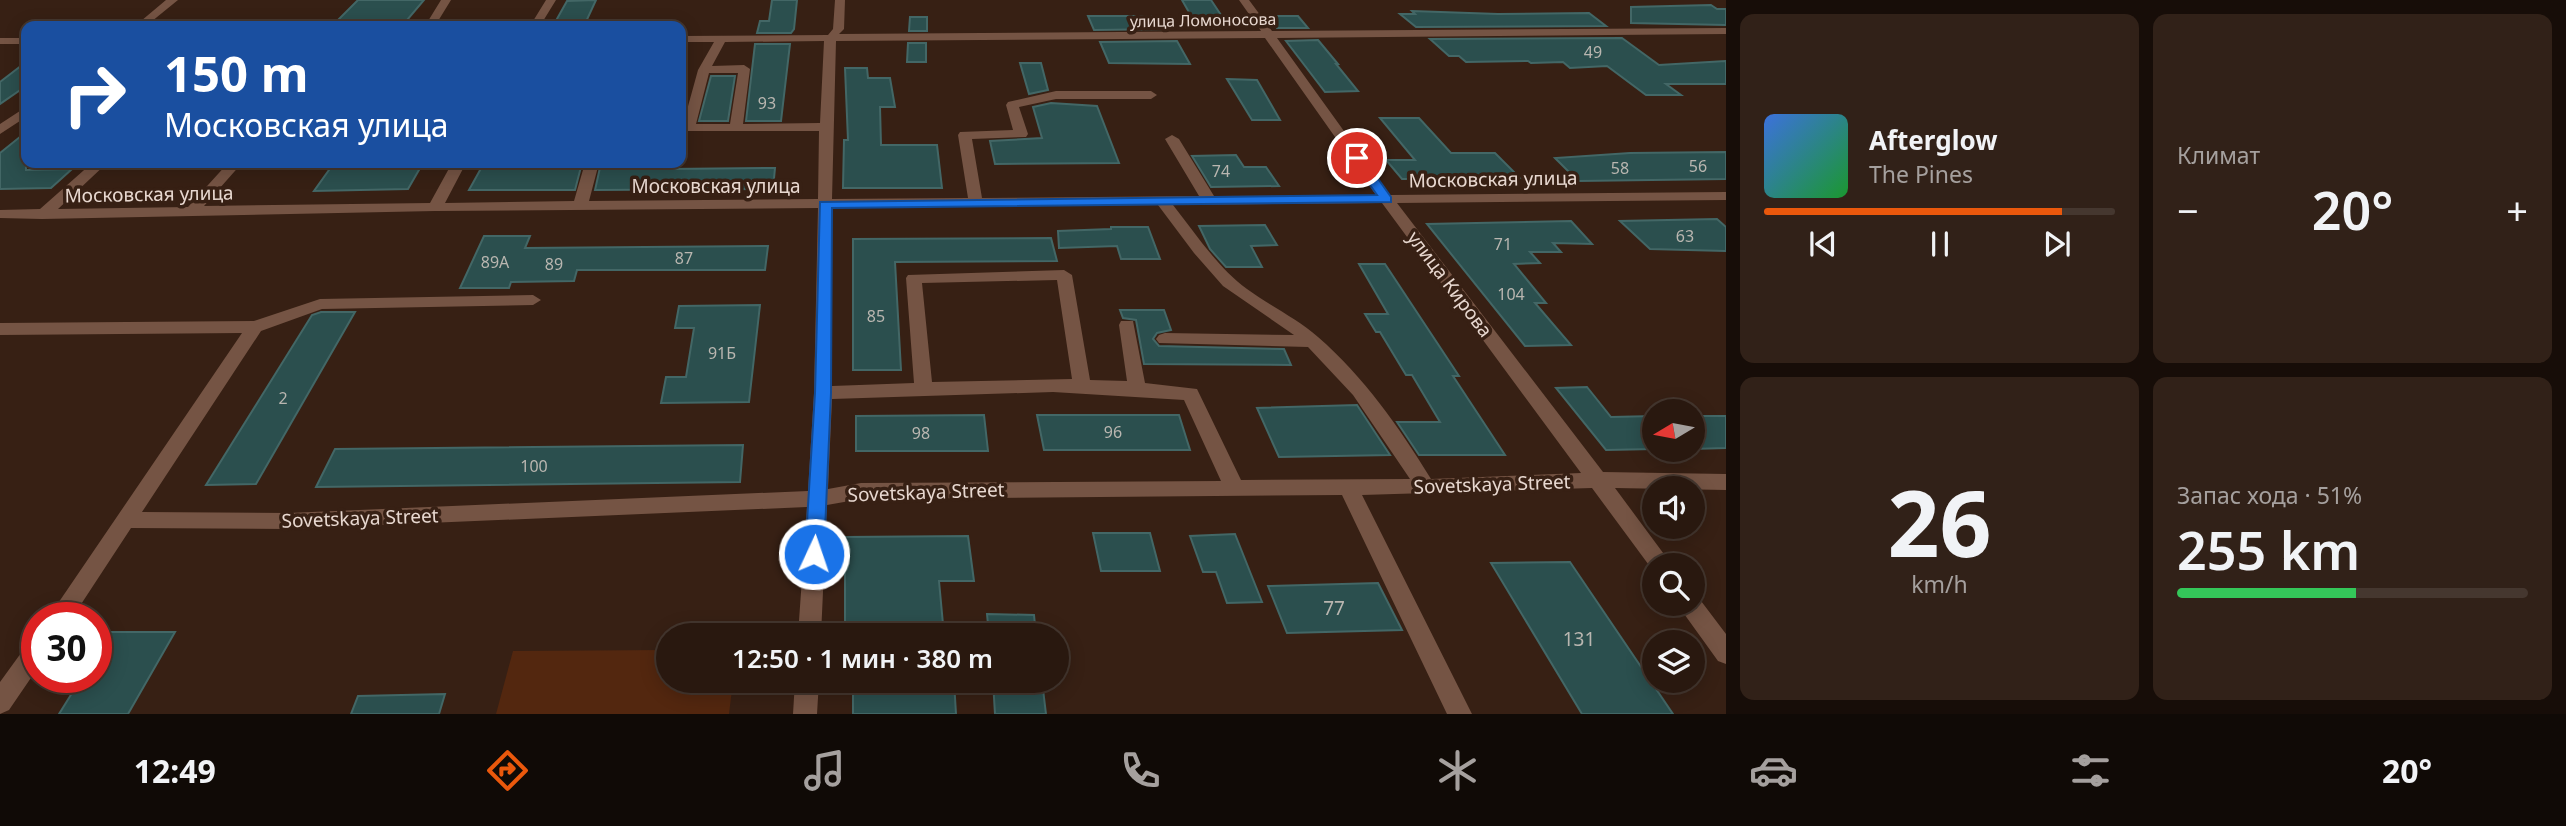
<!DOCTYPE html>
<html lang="ru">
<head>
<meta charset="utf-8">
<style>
	:root { --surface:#29180f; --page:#312118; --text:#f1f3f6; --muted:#a5a09e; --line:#45372f; --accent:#ea580c }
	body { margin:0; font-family:"Noto Sans",sans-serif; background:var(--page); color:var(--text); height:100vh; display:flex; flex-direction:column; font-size:26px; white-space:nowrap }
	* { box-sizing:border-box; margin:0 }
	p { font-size:23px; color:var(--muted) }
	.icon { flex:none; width:38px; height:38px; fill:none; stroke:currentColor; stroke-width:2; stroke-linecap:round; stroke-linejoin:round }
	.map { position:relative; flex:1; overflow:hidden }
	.drawer { display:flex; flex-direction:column; gap:14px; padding:14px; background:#170d08; width:840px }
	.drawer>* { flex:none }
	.banner { position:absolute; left:21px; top:21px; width:665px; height:147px; border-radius:14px; box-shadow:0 4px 18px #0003,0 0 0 2px var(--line); background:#1a4fa0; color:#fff; overflow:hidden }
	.needle { width:46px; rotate:260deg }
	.controls { position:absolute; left:1642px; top:399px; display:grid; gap:14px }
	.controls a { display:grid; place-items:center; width:63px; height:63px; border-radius:50%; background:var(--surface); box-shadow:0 4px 18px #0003,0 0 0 2px var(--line); font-size:35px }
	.speed { position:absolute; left:21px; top:602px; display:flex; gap:14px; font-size:35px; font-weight:700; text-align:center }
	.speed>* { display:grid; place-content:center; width:91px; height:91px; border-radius:50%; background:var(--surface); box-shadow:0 4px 18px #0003,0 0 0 2px var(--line); line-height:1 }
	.speed .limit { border:10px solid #d22; background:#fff; color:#111 }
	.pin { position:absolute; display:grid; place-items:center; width:60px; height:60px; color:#fff; margin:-30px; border:4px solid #fff; border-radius:50%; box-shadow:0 2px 7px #0007 }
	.me { position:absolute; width:77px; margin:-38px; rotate:3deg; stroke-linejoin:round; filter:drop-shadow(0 0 5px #0008) }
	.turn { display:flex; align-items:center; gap:24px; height:147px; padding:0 28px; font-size:32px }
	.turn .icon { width:91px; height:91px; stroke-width:2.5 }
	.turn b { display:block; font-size:49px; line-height:60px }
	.big { font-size:52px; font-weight:600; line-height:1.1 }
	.drawer .widget { flex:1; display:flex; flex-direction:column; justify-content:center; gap:10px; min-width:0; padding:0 24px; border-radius:14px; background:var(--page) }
	.drawer .dial { align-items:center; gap:0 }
	.dial b { font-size:91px; line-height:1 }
	.song { display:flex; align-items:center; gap:21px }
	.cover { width:84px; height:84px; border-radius:10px; background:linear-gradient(135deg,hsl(220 70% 55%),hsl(130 70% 35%)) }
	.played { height:7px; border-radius:4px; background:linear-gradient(90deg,var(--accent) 85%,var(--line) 85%) }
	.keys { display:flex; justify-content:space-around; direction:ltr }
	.heat { display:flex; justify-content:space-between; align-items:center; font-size:38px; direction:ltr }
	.charge { height:10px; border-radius:5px; background:linear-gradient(90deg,#34c759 51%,var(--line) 0) }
	.drawer .tiles { flex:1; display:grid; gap:14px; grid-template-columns:repeat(2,1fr) }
	.trip { position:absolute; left:656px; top:623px; width:413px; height:70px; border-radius:35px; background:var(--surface); box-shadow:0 4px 18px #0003,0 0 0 2px var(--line); font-weight:600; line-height:70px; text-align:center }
	.dock { display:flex; height:112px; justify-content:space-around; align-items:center; background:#100a06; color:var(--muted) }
	.dock .icon { width:49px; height:49px }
	.dock .active { color:var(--accent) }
	.dock b { font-size:32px; color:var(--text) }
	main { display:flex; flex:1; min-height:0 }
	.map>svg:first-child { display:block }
</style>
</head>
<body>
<main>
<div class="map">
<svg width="1726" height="714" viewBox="0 0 1726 714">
	<rect width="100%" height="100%" fill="#372014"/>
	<path fill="#53270f" d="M668 650V681H733L729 714H496L513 651Z"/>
	<path fill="#2b4f4e" stroke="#436766" stroke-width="2" d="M358 0H424L402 26H332Z
		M596 0 584 26H553L567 1Z
		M772 0H797L794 29 791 33H757L760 21H769Z
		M1182 0H1211L1229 27 1198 28Z
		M1711 5 1717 9H1726V25L1631 23V7Z
		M1412 11 1498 14 1589 13 1606 26 1416 27 1400 14H1415Z
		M1088 16H1163L1170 29 1094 30Z
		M1267 16H1298L1308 28H1277Z
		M910 17H927V31H909Z
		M1622 38 1659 65 1726 61V84H1666L1681 95H1646L1607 66 1570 68 1563 62 1531 63 1528 61 1466 62 1459 56H1449L1430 39Z
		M1318 40 1338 64H1336L1358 91 1325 92 1286 41Z
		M1177 41 1190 64 1109 63 1100 42Z
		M908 43H926V62H907Z
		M755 44H790L781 121H746Z
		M26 62V86L0 104V82Z
		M1020 63H1041L1048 90 1029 94Z
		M845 68H867L868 78H890L895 107H880L881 145H937L942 188H843L844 140H848Z
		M711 76H735L728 121H699Z
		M1227 79 1257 80 1280 120H1252Z
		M1051 103 1097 106 1119 163 995 164 990 141 1042 138 1033 107Z
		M1380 118H1419L1451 153H1495L1520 178 1402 179 1386 160H1415Z
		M26 132V170L72 169 51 188 0 189V153Z
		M1726 152V179L1578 181 1555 158 1630 153Z
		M1236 155 1244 167H1266L1279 186 1211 187 1192 156Z
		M334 163H423L408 189 314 191Z
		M484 163H582L575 190H469Z
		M601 163 669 165 668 169 775 168 773 189 595 190Z
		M1717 219 1726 227V251L1650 249 1620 221Z
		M1571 221 1592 244 1553 243 1561 252H1530L1540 263 1514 264 1546 303H1535L1571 345 1525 346 1427 224Z
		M1265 225 1277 245 1251 246 1262 267H1226L1210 249 1199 226Z
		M1111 227H1148L1160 259H1121L1117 246 1059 248 1058 231 1111 229Z
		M484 236H530L525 248 768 246 765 270H577L574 281 511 282 509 288H460Z
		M1051 238 1057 261 895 262 901 370H853V239Z
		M1359 264H1385L1459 376H1453L1505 455H1419L1397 422H1440L1412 375H1406L1380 332H1376L1365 314H1388Z
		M760 305 749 402 661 403 666 377H686L694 328H675L679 306Z
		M1120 310H1164L1171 330 1157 333 1153 339 1159 346 1284 349 1291 365 1144 364 1136 320 1123 318Z
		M321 312H355L256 484 206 485 312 315Z
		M1587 387 1611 417 1654 416V449L1606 450 1556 388Z
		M1357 405 1390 455 1279 457 1257 408Z
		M984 415 988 451H856V416Z
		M1037 415H1179L1190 450H1044Z
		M1692 416H1726V448L1692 449Z
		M743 445 740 482 316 487 335 449Z
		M1093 533H1150L1160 571H1101Z
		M1235 534 1262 602 1227 603 1216 572H1203L1190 536Z
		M968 536 974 581H939L944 635H845V537Z
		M1570 562 1673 714H1582L1491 563Z
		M1378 583 1402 630 1287 633 1268 586Z
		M987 614 1034 615 1036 635H989Z
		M110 632H175L128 714H59L82 677H96V655Z
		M853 681H954L956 714H853Z
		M993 681H1042L1046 714H995Z
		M445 694 439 714H351L358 696Z"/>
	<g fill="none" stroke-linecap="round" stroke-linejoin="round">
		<path fill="#755444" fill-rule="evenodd" d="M166 0H178L146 26H135Z
			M441 0H451L435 26H425Z
			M546 0H556L540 26H530Z
			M835 0H845L844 29 839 34 1261 31 1239 0H1249L1272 31 1726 28V34L1277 38 1390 195 1726 192V200L1397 203 1603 472 1726 474V490L1615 488 1672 565H1654V572L1592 488 1362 495 1472 714H1447L1342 495 861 499 827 505 821 635H798L807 507 288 529 131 528 72 618H48L242 333 0 335V323L254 321 320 299 533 295 541 300 533 305 322 309 261 331 142 512 288 513 808 491 814 393 818 208 435 211 42 219 0 218V210L40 209 92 163H107L58 209 188 207 228 163H242L204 206 430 203 452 163H466L445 203 574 201 585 163H599L589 201 818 199 819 131H683L682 128 698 70 714 42H681V36L828 35 833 29ZM1265 38 1376 195 1214 196 1179 139 1172 135 1165 139 1199 196 982 198 972 139 1026 137 1028 134 1019 107 1056 99H1151L1157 95 1151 91H1056L1008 102 1006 105 1013 130 960 132 958 135 968 198 832 199 836 41ZM824 41 820 123 743 124 750 69 744 65 712 66 725 42ZM709 73H738L730 124H696ZM1382 203 1581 473 1431 479C1399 427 1364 377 1318 337 1296 318 1270 306 1247 289 1217 267 1196 234 1173 205ZM1158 205 1194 253 1223 286 1294 335 1165 333 1159 335 1156 339 1159 343 1308 347 1353 395 1410 479 1241 480 1197 389 1145 383 1133 321H1121L1119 325 1127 381 1090 380 1072 275 1064 270 908 275 906 278 914 383 832 386V208ZM1057 280 1072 379 932 382 922 283ZM1053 392 1184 400 1221 481 861 483 828 489 832 399Z
			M0 38H26V44H0Z
			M26 107V117L0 134V124Z
			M1692 595 1698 597 1726 634V664L1718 661 1682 611 1679 604H1692Z
			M37 639V669L9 710 0 714V682L29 642Z
			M795 681H819L817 714H793Z"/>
	</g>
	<path fill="#1a73e8" stroke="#114b97" stroke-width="2" d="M1357 154 1362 156 1391 197V202L832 208 831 393 824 554 821 559 814 562 807 559 805 554 815 393 820 202 1377 195 1351 158Z"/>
	<g text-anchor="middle" stroke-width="7" stroke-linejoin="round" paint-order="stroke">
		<g font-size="16" fill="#e8d8d0" stroke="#372014">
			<text transform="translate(1203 20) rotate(-1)" y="6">улица Ломоносова</text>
		</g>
		<g font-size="16" fill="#b9b6b0">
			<text x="1593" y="58">49</text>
			<text x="767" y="109">93</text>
			<text x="1698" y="172">56</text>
			<text x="1620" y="174">58</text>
			<text x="1221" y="177">74</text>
			<text x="1685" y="242">63</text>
			<text x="1503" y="250">71</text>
			<text x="684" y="264">87</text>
			<text x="495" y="268">89А</text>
			<text x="554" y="270">89</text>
			<text x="1511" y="300">104</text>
			<text x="876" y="322">85</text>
			<text x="722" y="359">91Б</text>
			<text x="283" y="404">2</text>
			<text x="1113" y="438">96</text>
			<text x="921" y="439">98</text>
			<text x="534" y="472">100</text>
		</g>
		<g font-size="19" fill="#e8d8d0" stroke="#372014">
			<text transform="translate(1493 179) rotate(-1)" y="7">Московская улица</text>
			<text x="716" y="193">Московская улица</text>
			<text transform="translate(149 194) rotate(-1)" y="7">Московская улица</text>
			<text transform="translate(1450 284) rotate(53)" y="7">улица Кирова</text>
			<text transform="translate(1492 484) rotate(-2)" y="7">Sovetskaya Street</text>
			<text transform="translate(926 492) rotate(-2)" y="7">Sovetskaya Street</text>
			<text transform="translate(360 518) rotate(-2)" y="7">Sovetskaya Street</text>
		</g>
		<g font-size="19" fill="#b9b6b0">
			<text x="1334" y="615">77</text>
			<text x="1579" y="646">131</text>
		</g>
	</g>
</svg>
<div class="controls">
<a><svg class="needle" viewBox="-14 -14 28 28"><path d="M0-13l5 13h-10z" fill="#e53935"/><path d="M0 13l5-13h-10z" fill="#a5a09e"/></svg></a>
<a><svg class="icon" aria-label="sound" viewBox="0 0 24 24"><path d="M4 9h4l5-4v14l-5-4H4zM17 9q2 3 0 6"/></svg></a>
<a><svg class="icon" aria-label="search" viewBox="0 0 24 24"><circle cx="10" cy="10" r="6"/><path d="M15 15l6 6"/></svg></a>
<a><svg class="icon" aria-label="layers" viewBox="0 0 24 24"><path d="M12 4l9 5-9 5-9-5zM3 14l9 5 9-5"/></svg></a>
</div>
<div class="speed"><div class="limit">30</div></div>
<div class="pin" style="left:1357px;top:158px;background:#d93025"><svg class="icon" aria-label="arrive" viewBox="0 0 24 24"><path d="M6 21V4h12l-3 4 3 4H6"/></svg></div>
<svg class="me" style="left:814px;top:554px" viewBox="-20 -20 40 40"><circle r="17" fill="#1a73e8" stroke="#fff" stroke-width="3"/><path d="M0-11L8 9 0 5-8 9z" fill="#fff"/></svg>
<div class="trip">12:50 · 1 мин · 380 m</div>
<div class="banner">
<div class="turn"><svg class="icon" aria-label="right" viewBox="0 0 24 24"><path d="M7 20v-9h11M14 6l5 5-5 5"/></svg><div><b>150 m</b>Московская улица</div></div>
</div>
</div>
<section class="drawer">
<div class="tiles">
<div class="widget">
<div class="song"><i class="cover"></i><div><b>Afterglow</b><p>The Pines</p></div></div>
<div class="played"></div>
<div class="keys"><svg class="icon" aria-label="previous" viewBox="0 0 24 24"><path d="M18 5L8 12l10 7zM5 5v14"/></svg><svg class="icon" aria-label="pause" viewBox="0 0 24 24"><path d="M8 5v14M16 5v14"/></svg><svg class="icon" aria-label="next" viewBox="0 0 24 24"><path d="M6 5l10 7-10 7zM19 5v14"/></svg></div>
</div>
<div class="widget"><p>Климат</p>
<div class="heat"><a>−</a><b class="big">20°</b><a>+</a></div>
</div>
<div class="widget dial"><b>26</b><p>km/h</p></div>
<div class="widget"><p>Запас хода · 51%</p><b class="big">255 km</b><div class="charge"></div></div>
</div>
</section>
</main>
<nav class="dock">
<b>12:49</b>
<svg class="icon active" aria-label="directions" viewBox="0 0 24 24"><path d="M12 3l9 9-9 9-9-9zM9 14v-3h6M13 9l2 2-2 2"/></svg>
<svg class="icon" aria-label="music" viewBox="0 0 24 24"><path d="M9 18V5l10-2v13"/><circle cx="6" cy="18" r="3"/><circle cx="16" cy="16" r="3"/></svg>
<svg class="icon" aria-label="phone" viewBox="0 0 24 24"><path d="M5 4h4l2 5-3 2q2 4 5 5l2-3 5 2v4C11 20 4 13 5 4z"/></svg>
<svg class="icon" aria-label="climate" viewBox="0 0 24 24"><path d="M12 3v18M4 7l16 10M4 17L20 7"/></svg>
<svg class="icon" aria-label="car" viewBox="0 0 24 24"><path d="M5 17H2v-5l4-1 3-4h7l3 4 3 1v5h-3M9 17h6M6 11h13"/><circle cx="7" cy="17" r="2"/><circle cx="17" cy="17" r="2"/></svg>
<svg class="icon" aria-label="filters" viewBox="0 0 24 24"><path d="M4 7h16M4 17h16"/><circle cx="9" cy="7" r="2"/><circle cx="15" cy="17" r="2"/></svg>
<b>20°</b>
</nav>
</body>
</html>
